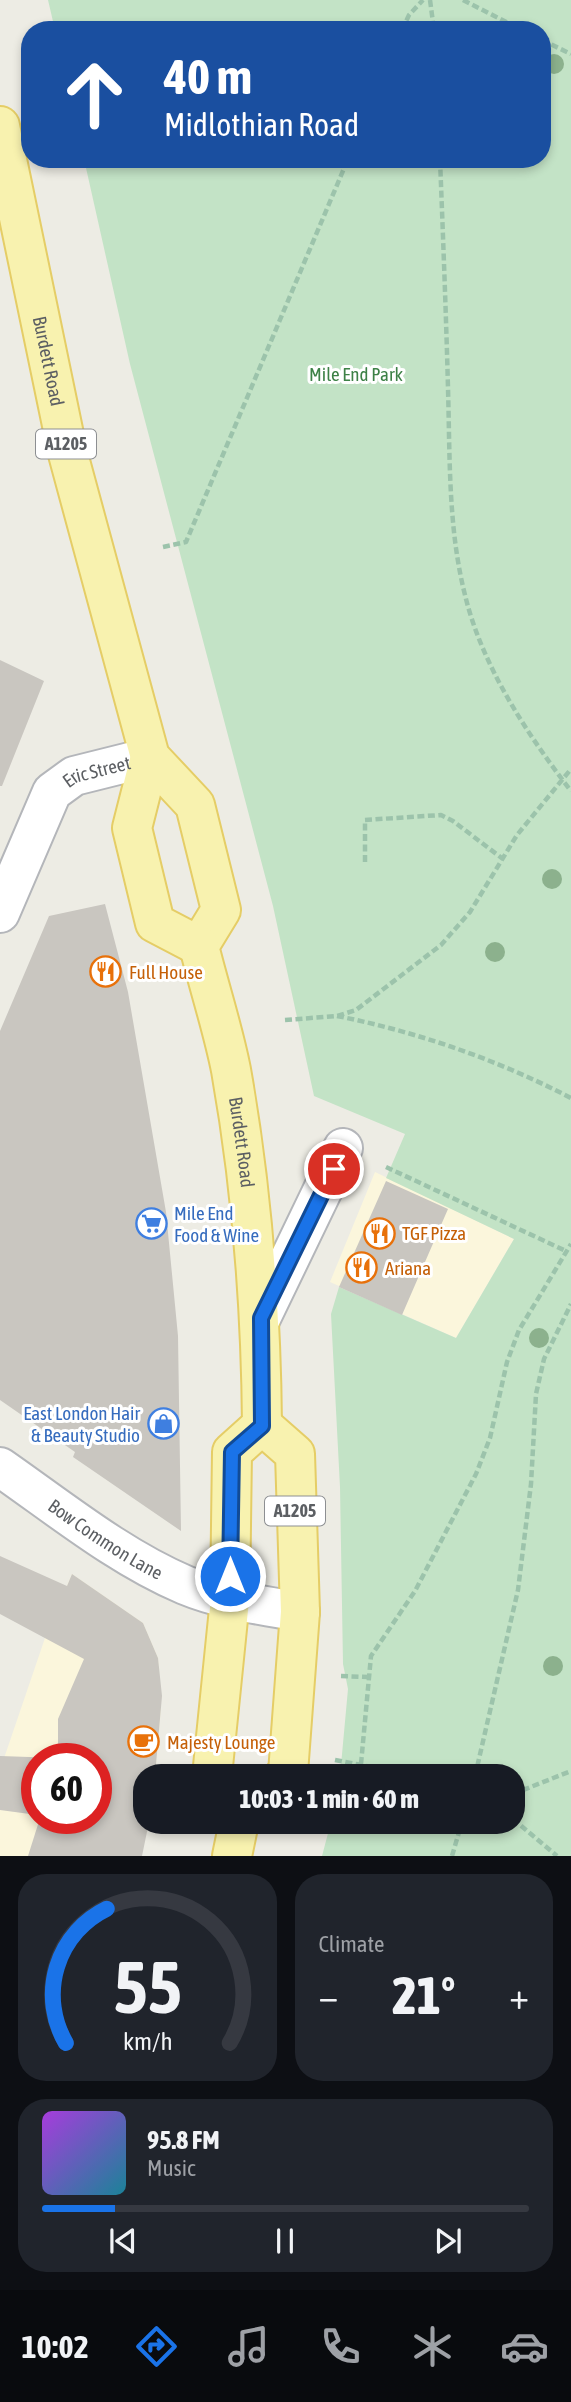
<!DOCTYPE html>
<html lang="en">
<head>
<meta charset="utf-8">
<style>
	:root { --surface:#171b24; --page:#20242c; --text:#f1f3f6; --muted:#9ea1a6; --line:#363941; --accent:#1a73e8 }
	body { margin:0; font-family:"Asap Condensed",sans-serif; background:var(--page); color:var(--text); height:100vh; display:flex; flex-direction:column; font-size:26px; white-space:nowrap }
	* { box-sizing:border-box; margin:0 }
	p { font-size:23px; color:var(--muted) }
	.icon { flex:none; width:38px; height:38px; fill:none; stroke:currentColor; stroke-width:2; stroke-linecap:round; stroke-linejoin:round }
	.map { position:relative; height:1856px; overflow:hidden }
	.side { display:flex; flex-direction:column; gap:18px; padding:18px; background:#0d0f14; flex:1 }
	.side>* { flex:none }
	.guide { position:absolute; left:21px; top:21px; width:530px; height:147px; border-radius:28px; box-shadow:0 4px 10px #0003; background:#1a4fa0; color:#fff; overflow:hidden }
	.speed { position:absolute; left:21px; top:1743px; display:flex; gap:14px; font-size:35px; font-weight:700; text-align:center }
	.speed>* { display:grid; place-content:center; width:91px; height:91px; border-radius:50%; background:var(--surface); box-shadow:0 4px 10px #0003; line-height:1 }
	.speed .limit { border:10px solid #d22; background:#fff; color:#111 }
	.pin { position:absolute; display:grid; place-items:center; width:60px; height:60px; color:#fff; margin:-30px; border:4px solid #fff; border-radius:50%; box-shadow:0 2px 7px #0007 }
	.me { position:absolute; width:77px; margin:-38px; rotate:0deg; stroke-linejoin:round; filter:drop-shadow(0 0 5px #0008) }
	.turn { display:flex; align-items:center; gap:24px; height:147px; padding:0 28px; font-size:32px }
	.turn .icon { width:91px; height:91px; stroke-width:2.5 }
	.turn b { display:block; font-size:49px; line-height:60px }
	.big { font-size:52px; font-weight:800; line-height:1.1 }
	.side .card { flex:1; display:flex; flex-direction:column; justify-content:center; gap:10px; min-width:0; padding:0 24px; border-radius:28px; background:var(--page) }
	.side .dial { align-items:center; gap:0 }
	.dial svg { height:182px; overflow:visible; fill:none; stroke:var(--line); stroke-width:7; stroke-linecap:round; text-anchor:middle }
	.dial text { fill:var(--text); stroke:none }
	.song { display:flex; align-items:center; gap:21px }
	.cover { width:84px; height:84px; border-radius:10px; background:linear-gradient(135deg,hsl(280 70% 55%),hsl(190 70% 35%)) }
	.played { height:7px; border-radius:4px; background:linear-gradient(90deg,var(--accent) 15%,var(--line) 15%) }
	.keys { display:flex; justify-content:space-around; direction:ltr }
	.heat { display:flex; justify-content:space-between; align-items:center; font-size:38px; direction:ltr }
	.side .tiles { flex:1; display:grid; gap:18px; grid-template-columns:1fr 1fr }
	.card:last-child { grid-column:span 2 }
	.trip { position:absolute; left:133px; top:1764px; width:392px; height:70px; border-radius:28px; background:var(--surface); box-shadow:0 4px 10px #0003; font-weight:800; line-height:70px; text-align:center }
	.menu { display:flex; height:112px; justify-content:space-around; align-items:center; background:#090b0e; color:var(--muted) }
	.menu .icon { width:49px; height:49px }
	.menu .active { color:var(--accent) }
	.menu b { font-size:32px; color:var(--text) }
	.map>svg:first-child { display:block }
</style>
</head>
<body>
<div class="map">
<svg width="571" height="1856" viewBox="0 0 571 1856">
	<rect width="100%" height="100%" fill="#edece4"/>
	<path fill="#fbf6dc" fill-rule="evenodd" d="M375 1172 514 1239 456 1338 330 1282Z
		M72 1574 143 1623 158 1658 161 1708 155 1776H145L147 1831 139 1856H0V1770L45 1638ZM37 1759H96V1818H37Z"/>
	<path fill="#c3e3c6" d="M48 0H571V1856H322L331 1822H513V1776H340L348 1689 343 1664 340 1487 331 1314 339 1287 456 1338 514 1239 386 1178 405 1134 314 1096 273 906 130 364 84 159H542V30H55Z"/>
	<path fill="#c9c6c0" d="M0 660 44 681 2 786H0Z
		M105 904 128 992 166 1212 178 1336 181 1531 73 1457 75 1452 0 1400V1031L49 916Z
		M386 1181 448 1209 402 1315 339 1287Z
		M0 1556 67 1586 72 1574 143 1623 158 1658 162 1696 155 1776H145V1822H149L142 1856H28L40 1818H96V1759H37V1815L0 1810V1756L58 1758V1719L84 1659 0 1614Z"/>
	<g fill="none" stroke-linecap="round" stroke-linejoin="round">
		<defs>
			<g id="minor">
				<path id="s1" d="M0 913 52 792 74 776 150 757"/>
				<path d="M261 1318 343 1148"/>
			</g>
			<g id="tertiary">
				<path id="s2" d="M0 1467C59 1508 119 1557 185 1585 221 1600 261 1605 300 1612"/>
			</g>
			<g id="primary">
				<path id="s3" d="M0 126 68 454 150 757 195 805 221 910 199 946C209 987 223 1029 231 1070 252 1188 261 1306 262 1425L232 1452 230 1599 212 1776"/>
				<path d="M150 757 132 828 155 923 199 946"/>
				<path d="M262 1425 295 1454 300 1612 288 1773 284 1776"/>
				<path d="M232 1856 239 1822"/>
			</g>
		</defs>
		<use href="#minor" stroke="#b4b6ba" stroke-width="42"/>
		<use href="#tertiary" stroke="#b4b6ba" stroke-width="42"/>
		<use href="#primary" stroke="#e5cd66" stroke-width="42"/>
		<path stroke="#9cc3ab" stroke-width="4.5" stroke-dasharray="7 3.5" stroke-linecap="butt" d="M430 0 434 30
			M463 0 522 30
			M402 30 409 15 423 0
			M542 40 571 54
			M440 159C443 236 446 312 448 388 450 457 448 528 465 595 482 666 527 734 571 791
			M163 547 186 542 348 159
			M365 862V820L441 815 453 821 503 859
			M337 1016C418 1032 498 1060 571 1098
			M285 1020 337 1016 356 1010 441 945 470 912 517 835 571 769
			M386 1167 566 1251
			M341 1676 368 1677
			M335 1760 418 1776
			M361 1764 371 1656 415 1591 476 1474 490 1438 507 1362 519 1330 571 1244
			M475 1776 518 1590 531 1484 536 1394 544 1359 571 1304
			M513 1794 571 1771
			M513 1819 557 1856
			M452 1856 462 1822"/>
		<use href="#minor" stroke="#fff" stroke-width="38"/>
		<use href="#tertiary" stroke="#fff" stroke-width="38"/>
		<use href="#primary" stroke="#f8f2af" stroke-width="38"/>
	</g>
	<g fill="#8cb18d">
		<circle cx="554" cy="64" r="10"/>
		<circle cx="552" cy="879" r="10"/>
		<circle cx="495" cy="952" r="10"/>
		<circle cx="539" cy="1338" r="10"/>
		<circle cx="553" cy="1666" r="10"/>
	</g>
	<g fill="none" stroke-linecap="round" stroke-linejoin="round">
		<defs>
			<path id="route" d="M230 1576 232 1452 262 1426 261 1318 334 1169"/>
		</defs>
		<use href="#route" stroke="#114b97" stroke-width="18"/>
		<use href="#route" stroke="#1a73e8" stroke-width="12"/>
	</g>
	<defs>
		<symbol id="restaurant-ring" viewBox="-11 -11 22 22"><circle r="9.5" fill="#fff" stroke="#e8710a" stroke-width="1.5"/><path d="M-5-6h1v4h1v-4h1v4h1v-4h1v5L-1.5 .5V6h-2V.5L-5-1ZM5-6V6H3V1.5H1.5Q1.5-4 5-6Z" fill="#e8710a"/></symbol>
		<symbol id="supermarket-ring" viewBox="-11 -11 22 22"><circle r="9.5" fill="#fff" stroke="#3f7fe0" stroke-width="1.5"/><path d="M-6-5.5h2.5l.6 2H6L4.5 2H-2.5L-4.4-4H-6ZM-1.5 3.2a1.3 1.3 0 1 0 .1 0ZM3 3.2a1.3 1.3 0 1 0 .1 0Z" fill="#3f7fe0"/></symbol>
		<symbol id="shop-ring" viewBox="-11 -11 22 22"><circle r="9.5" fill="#fff" stroke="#3f7fe0" stroke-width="1.5"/><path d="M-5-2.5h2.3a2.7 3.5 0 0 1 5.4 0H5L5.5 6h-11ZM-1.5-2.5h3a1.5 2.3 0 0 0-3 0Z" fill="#3f7fe0"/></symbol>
		<symbol id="cafe-ring" viewBox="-11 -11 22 22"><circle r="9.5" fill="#fff" stroke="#e8710a" stroke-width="1.5"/><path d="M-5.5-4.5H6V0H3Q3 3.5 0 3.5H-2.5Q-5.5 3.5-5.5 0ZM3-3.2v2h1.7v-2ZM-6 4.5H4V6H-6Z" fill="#e8710a"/></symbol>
	</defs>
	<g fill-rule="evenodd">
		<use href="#restaurant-ring" x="88" y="954" width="35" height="35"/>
		<use href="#supermarket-ring" x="134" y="1206" width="35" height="35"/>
		<use href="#restaurant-ring" x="362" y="1216" width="35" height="35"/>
		<use href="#restaurant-ring" x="344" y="1250" width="35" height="35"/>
		<use href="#shop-ring" x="146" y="1406" width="35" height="35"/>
		<use href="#cafe-ring" x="126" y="1724" width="35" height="35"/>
	</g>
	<g text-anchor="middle" stroke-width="6" stroke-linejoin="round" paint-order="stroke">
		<g fill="#fff" stroke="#8d8f92" stroke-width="2">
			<rect x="36" y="429.5" width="60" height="29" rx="5"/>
			<rect x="265" y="1496.5" width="60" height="29" rx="5"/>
		</g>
		<g font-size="18" font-weight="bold" fill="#5c5f63">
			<text x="66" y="450">A1205</text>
			<text x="295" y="1517">A1205</text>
		</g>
		<g font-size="19" fill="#5c5f63" stroke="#fff">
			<text dy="7" stroke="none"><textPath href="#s3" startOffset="240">Burdett Road</textPath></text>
			<text dy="7" stroke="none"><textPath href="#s1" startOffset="182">Eric Street</textPath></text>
			<text dy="7" stroke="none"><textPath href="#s3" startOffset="1066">Burdett Road</textPath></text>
			<text dy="7" stroke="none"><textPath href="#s2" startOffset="128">Bow Common Lane</textPath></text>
		</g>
		<g font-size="19" fill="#3d8146" stroke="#fff">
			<text x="356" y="381">Mile End Park</text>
		</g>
		<g font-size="19" fill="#c56008" stroke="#fff" text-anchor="start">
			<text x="129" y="979">Full House</text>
			<text x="402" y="1240">TGF Pizza</text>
			<text x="385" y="1275">Ariana</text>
			<text x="167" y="1749">Majesty Lounge</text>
		</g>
		<g font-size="19" fill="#366cbe" stroke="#fff" text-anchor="start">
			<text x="174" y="1220">Mile End<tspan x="174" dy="22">Food &amp; Wine</tspan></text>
			<text x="140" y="1420" text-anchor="end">East London Hair<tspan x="140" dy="22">&amp; Beauty Studio</tspan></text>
		</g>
	</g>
</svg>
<div class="speed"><div class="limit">60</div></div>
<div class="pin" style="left:334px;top:1169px;background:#d93025"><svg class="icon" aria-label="arrive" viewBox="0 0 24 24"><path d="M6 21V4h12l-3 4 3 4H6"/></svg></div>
<svg class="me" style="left:230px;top:1576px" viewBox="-20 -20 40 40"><circle r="17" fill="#1a73e8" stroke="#fff" stroke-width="3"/><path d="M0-11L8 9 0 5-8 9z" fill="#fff"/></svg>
<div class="trip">10:03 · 1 min · 60 m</div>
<div class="guide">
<div class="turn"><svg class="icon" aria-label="ahead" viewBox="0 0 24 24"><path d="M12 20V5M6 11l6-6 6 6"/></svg><div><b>40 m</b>Midlothian Road</div></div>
</div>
</div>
<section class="side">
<div class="tiles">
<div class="card dial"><svg viewBox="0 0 100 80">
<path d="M14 69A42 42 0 1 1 86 69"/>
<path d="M14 69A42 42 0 0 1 32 10" stroke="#1a73e8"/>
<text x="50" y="56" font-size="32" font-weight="700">55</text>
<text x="50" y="72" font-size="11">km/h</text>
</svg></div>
<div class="card"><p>Climate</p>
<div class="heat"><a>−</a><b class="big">21°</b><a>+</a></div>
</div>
<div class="card">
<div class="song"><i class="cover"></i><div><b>95.8 FM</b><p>Music</p></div></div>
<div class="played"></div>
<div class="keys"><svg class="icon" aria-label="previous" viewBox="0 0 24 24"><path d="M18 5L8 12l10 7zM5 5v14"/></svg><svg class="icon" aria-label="pause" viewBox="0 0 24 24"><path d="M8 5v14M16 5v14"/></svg><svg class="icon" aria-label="next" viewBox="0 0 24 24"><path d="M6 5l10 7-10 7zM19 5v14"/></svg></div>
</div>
</div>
</section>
<nav class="menu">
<b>10:02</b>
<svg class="icon active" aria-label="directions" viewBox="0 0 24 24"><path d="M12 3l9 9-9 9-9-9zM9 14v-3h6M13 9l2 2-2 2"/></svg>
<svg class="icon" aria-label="music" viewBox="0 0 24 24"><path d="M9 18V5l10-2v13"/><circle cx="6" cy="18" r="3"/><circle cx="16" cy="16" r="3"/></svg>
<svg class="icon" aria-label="phone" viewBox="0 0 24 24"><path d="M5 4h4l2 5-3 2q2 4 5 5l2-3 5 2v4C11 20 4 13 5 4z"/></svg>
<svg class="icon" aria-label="climate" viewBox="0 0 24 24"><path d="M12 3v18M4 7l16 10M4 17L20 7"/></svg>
<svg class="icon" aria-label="car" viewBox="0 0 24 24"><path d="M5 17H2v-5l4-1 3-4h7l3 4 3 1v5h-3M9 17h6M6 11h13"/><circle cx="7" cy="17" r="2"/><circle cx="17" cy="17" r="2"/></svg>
</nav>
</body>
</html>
